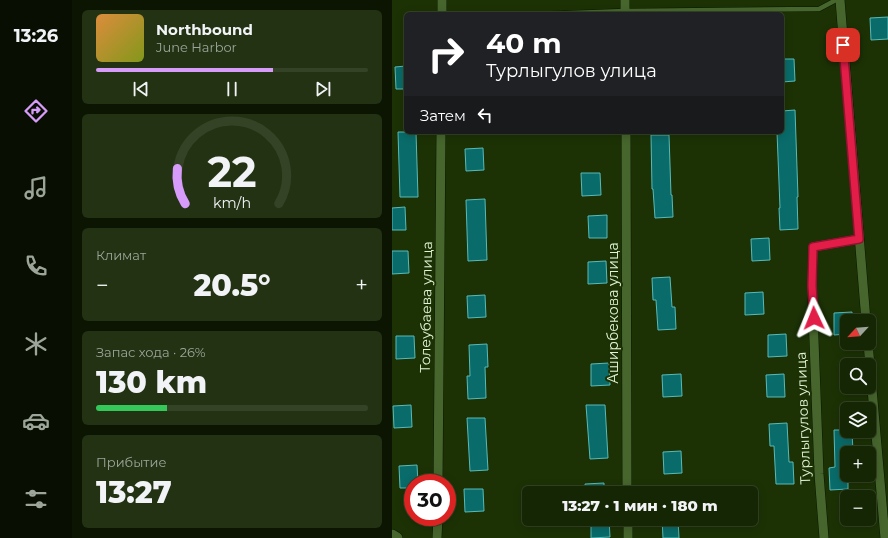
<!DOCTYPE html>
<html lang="ru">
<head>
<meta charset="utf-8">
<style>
	:root { --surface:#152604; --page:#223213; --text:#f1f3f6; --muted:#9da59a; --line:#344326; --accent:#d79bf9 }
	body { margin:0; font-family:Montserrat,sans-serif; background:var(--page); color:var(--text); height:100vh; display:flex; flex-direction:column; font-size:15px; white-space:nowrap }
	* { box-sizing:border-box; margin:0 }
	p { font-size:13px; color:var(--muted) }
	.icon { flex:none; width:22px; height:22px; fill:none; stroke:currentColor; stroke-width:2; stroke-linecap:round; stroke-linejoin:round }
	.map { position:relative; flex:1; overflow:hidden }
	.side { display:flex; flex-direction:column; gap:10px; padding:10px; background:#0c1502; width:320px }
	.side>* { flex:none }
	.banner { position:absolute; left:12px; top:12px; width:380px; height:122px; border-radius:6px; box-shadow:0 2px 10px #0003,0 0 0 1px var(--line); background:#202124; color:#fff; overflow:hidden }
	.needle { width:26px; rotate:244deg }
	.controls { position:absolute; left:448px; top:314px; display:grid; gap:8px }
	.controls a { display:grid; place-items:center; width:36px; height:36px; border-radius:6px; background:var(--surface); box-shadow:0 2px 10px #0003,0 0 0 1px var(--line); font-size:20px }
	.speed { position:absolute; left:12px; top:474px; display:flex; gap:8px; font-size:20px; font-weight:700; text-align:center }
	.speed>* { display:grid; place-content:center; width:52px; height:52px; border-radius:50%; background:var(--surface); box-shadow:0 2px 10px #0003,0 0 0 1px var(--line); line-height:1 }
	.speed .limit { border:6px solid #d22; background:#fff; color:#111 }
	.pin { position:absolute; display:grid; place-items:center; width:34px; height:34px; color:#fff; margin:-17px; border-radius:8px; box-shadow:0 2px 6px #0006 }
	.me { position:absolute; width:44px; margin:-22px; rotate:358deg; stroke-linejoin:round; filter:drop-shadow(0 0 3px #0008) }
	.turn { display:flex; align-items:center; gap:14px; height:84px; padding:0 16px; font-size:18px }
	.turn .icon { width:52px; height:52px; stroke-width:2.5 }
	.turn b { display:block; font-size:28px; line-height:34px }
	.then { display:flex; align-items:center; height:38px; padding:0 16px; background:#0003; gap:8px; font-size:15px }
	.big { font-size:30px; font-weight:800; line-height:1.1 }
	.side .widget { flex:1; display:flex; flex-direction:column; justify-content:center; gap:6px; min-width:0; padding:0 14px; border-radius:6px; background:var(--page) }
	.side .dial { align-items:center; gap:0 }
	.dial svg { height:104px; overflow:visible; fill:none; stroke:var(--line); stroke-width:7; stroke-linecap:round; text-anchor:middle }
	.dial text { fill:var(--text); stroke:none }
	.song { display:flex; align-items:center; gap:12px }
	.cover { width:48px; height:48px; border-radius:6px; background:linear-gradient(135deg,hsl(30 70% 55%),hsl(70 70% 35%)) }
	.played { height:4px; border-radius:2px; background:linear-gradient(90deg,var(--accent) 65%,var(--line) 65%) }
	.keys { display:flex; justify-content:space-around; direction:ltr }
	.heat { display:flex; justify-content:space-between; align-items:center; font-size:22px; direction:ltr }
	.charge { height:6px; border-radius:3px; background:linear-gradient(90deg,#34c759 26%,var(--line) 0) }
	.trip { position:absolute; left:130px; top:486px; width:236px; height:40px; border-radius:6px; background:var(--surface); box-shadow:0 2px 10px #0003,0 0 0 1px var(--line); font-weight:800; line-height:40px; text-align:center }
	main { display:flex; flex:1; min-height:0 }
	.menu { display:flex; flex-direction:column; width:72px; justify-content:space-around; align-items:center; background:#080f02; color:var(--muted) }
	.menu .icon { width:28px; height:28px }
	.menu .active { color:var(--accent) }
	.menu b { font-size:18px; color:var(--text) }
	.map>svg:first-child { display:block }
</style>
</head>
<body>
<main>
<nav class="menu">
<b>13:26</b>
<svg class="icon active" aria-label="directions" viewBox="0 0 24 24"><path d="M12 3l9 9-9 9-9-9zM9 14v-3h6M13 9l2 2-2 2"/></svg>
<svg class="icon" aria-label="music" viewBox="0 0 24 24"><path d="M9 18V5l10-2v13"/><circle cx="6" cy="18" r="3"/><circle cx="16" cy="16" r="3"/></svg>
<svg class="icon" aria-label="phone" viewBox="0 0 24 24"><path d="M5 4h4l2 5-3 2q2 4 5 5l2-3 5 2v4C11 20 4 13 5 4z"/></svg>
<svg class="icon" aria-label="climate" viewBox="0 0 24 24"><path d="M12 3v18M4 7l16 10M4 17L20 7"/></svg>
<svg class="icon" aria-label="car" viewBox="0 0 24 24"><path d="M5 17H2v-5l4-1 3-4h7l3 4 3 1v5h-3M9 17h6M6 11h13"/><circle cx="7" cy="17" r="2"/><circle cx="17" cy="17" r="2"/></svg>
<svg class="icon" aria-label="filters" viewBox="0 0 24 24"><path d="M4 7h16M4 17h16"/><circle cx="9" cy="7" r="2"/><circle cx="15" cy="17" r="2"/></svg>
</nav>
<section class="side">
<div class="widget">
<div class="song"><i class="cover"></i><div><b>Northbound</b><p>June Harbor</p></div></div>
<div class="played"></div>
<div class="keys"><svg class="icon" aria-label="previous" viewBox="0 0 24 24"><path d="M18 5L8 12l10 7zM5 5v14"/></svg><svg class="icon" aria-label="pause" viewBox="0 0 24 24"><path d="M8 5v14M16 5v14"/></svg><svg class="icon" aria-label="next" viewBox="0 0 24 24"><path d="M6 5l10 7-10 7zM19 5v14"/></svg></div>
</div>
<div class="widget dial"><svg viewBox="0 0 100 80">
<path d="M14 69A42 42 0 1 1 86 69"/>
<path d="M14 69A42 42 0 0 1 8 42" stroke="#d79bf9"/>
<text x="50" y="56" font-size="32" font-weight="700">22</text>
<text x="50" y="72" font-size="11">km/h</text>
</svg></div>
<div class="widget"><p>Климат</p>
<div class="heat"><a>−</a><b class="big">20.5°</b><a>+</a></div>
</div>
<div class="widget"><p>Запас хода · 26%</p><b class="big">130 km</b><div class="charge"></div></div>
<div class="widget"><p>Прибытие</p><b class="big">13:27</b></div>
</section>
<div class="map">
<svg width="496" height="538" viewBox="0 0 496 538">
	<rect width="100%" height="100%" fill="#1c3205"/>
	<path fill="#096c6a" stroke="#59bab7" d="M496 17V39L479 40 478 18Z
		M390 59H402L403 81 390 82Z
		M14 66V89H4L3 67Z
		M403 110 406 197H405L406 229 388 230 387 208H388L385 132H390V111Z
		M6 132H24L26 197H8Z
		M259 135H277L279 195H280L281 217 263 218 261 189H260Z
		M91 148 92 170 74 171 73 149Z
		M189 173H208L209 195 190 196Z
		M93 199 95 260 76 261 74 200Z
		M13 207 14 230H0V208Z
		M215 215V238H197L196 216Z
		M377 238 378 260 360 261 359 239Z
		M0 251H16L17 273 0 274Z
		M214 261 215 283 196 284V262Z
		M278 277 280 307H283L284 329 266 330 264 300H261L260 278Z
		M371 292 372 314 353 315V293Z
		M93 295 94 317 76 318 75 296Z
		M460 312V321H455V334L442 335V313Z
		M394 334 395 356 376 357V335Z
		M4 336H22L23 358 4 359Z
		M95 344 96 367H93L94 398 76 399 75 376H78L77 345Z
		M217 363 218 385 199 386V364Z
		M289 374 290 396 271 397 270 375Z
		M392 374 393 397H375L374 375Z
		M19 405 20 427 2 428 1 406Z
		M194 405H213L216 458 198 459Z
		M75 418H93L96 470 78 471Z
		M395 423 397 462H401L402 484H384L382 446H378L377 424Z
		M442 430H455V431H460L461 452H455V475H456V489L438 490 437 468 443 467Z
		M289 451 290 473 272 474 271 452Z
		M25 465 26 483H21V488H8L7 466Z
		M212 483V493H194L193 484Z
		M72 489H91L92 511 73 512Z
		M199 519H217L218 537 199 538Z
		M270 519H286L287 538H271Z"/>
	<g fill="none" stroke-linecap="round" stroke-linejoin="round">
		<defs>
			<path id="service" d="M153 14 233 11 427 9 444 0"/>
			<path id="minor" d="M233 0V14
				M448 0 474 321
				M50 14V0
				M234 132 235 493
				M476 343 493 538
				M46 483 49 132
				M236 519V538
				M45 538 46 517
				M432 538 427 474 420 287 421 247 467 239"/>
			<path id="tertiary" d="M0 535 5 538"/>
		</defs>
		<use href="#service" stroke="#091800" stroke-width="5.5"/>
		<use href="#minor" stroke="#091800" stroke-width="10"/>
		<use href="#tertiary" stroke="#091800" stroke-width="12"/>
		<use href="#service" stroke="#47662d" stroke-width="4.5"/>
		<use href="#minor" stroke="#47662d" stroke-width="9"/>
		<use href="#tertiary" stroke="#47662d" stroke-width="11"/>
	</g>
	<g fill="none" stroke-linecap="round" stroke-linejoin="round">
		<defs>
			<path id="route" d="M422 318 420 286 421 247 467 239 451 45"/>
		</defs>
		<use href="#route" stroke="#92132f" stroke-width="10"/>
		<use href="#route" stroke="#e11d48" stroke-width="7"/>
	</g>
	<g text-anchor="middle" stroke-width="4" stroke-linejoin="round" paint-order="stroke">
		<g font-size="14" fill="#e2f4d5" stroke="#1c3205">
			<text transform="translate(34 307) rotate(-89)" y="5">Толеубаева улица</text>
			<text transform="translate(221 313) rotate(-90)" y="5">Аширбекова улица</text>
			<text transform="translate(411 418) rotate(-92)" y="5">Турлыгулов улица</text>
		</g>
	</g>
</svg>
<div class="controls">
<a><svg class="needle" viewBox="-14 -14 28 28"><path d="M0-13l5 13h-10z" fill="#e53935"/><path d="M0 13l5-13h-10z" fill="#9da59a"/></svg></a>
<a><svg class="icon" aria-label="search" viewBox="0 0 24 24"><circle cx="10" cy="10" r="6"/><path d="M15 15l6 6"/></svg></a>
<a><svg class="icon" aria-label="layers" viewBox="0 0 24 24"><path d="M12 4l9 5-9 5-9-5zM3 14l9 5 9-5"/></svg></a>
<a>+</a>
<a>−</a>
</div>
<div class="speed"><div class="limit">30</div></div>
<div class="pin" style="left:451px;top:45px;background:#d93025"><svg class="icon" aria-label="arrive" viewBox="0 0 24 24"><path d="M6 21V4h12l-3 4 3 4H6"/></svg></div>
<svg class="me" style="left:422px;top:318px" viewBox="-20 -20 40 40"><path d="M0-17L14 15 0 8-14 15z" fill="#e11d48" stroke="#fff" stroke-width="4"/></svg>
<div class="trip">13:27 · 1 мин · 180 m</div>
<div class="banner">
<div class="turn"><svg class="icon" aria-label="right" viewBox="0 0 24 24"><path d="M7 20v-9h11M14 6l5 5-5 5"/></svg><div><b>40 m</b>Турлыгулов улица</div></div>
<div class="then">Затем<svg class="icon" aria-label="left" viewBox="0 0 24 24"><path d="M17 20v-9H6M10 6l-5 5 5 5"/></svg></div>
</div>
</div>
</main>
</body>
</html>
